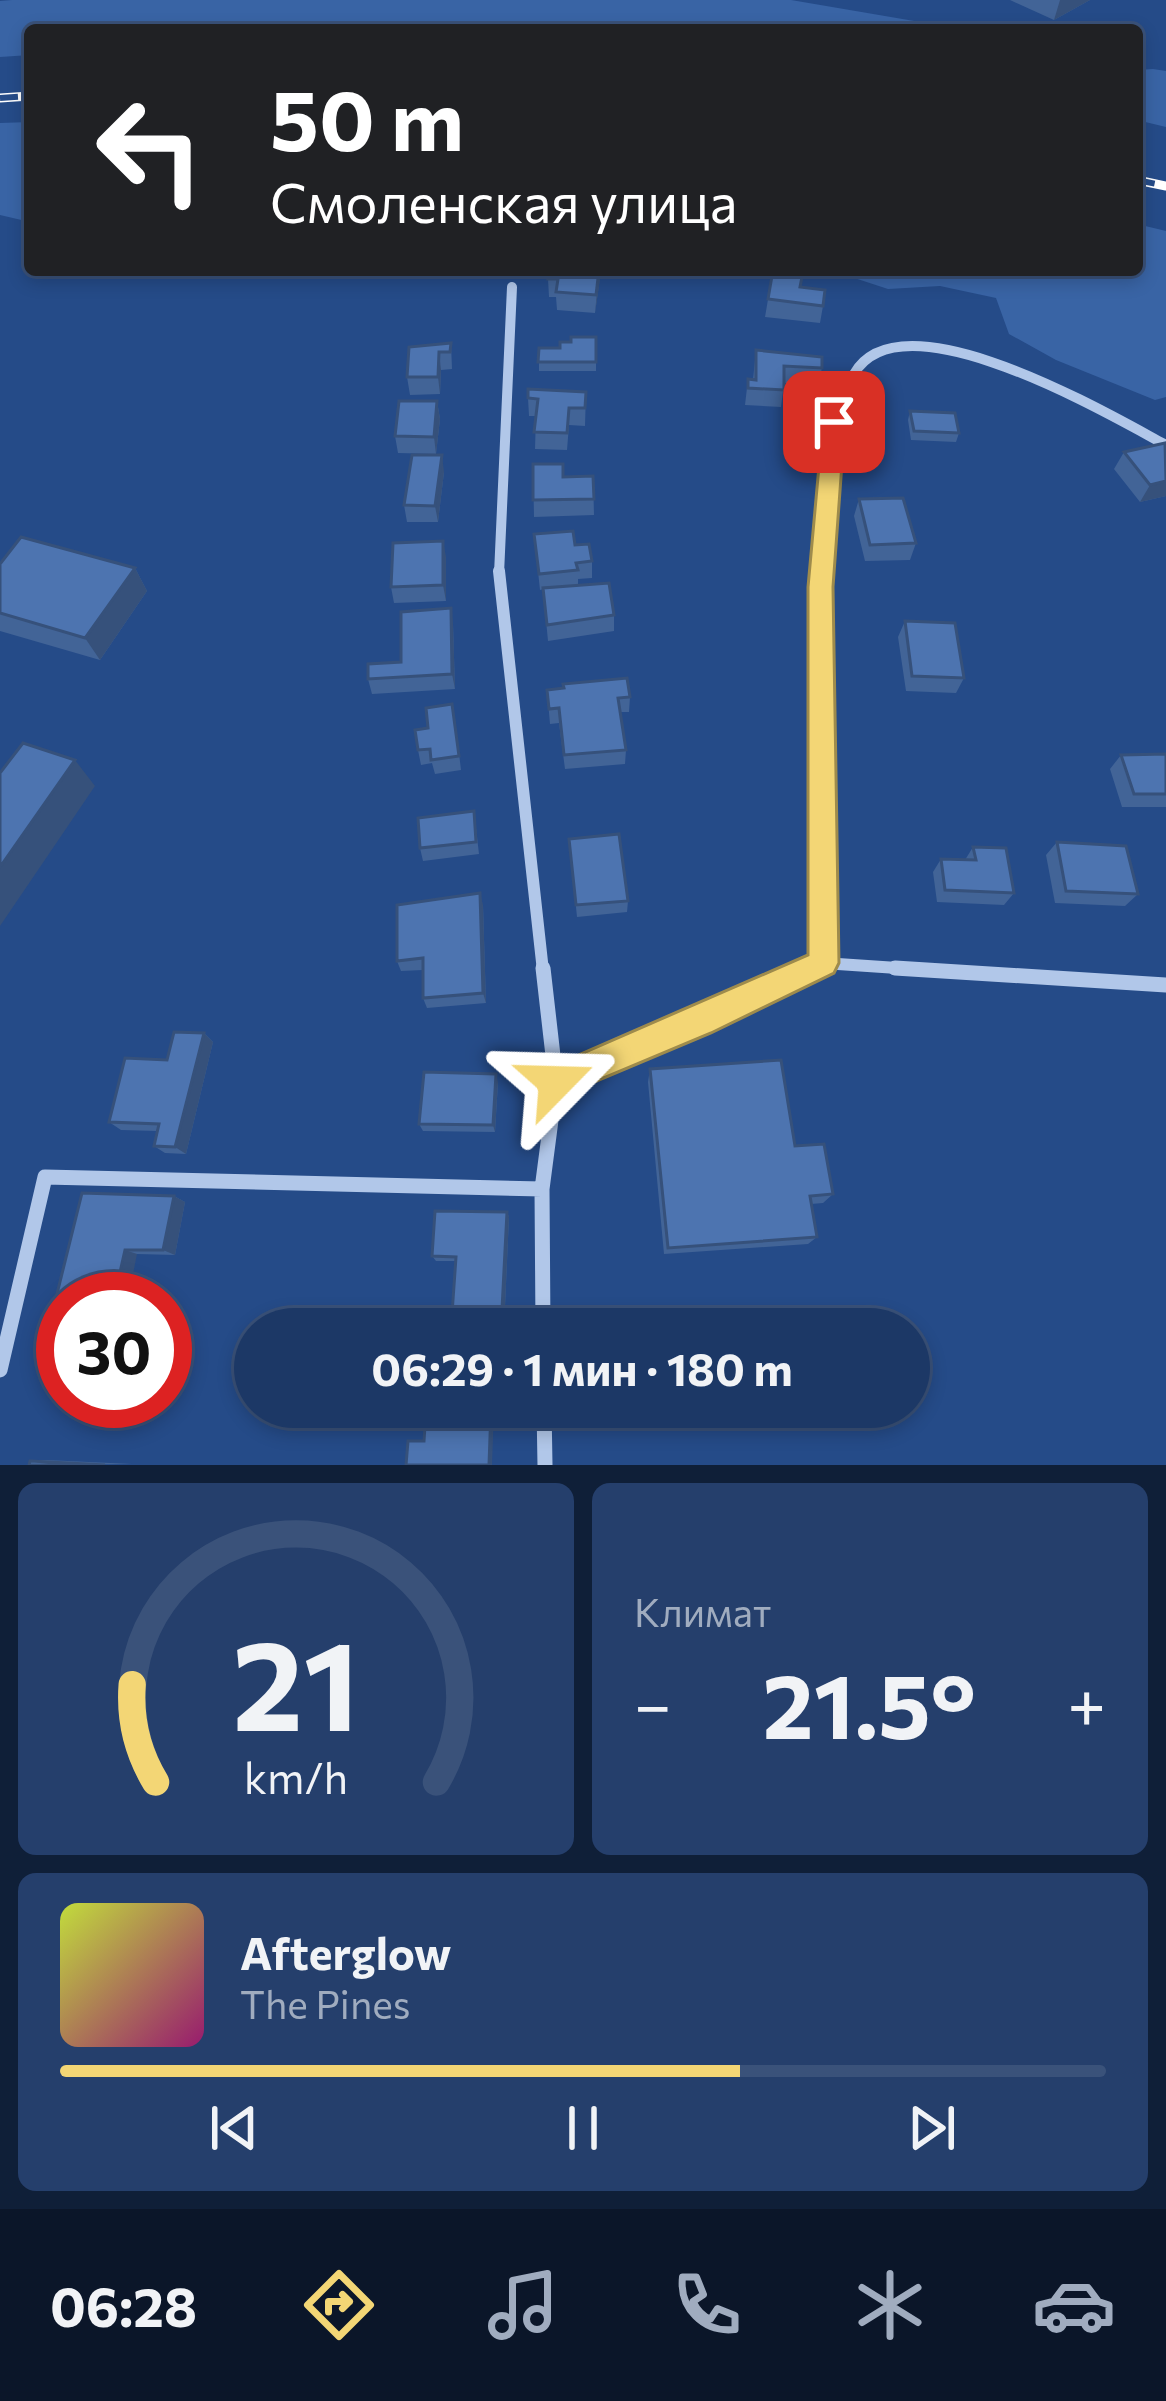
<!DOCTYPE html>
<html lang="ru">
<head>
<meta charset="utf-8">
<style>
	:root { --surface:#1c3866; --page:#253f6c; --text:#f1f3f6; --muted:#a0acbf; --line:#3a527a; --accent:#f3d675 }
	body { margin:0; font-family:Commissioner,sans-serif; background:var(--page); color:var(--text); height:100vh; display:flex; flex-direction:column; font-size:45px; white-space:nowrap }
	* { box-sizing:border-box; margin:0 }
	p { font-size:39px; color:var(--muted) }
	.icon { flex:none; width:66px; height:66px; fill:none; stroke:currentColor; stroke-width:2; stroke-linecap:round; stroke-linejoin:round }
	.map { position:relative; height:1465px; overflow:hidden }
	.panel { display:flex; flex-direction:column; gap:18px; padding:18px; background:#0f1f38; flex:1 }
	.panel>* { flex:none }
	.hud { position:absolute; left:24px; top:24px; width:1119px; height:252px; border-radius:12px; box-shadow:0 6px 18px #0003,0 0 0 3px var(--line); background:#202124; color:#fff; overflow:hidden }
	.speed { position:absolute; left:36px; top:1272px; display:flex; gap:24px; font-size:60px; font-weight:700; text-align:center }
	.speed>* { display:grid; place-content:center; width:156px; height:156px; border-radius:50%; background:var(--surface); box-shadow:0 6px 18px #0003,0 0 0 3px var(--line); line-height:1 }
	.speed .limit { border:18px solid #d22; background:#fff; color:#111 }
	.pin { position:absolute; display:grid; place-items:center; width:102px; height:102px; color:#fff; margin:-51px; border-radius:24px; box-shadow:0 6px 18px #0006 }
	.me { position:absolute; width:132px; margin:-66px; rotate:68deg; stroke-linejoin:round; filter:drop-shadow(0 0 9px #0008) }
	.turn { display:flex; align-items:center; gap:42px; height:252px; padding:0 48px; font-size:54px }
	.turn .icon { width:156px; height:156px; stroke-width:2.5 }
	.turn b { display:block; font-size:84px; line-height:102px }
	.big { font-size:90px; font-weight:700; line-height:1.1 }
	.panel .tile { flex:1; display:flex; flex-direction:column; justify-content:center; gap:18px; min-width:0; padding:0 42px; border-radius:18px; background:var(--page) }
	.panel .dial { align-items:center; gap:0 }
	.dial svg { height:312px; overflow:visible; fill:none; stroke:var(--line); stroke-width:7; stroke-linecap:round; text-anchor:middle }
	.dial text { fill:var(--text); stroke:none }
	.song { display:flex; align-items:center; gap:36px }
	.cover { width:144px; height:144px; border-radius:18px; background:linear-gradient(135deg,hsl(70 70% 55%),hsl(320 70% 35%)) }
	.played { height:12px; border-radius:6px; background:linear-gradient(90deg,var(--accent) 65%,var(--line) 65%) }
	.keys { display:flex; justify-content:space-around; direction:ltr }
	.heat { display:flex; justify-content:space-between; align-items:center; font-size:66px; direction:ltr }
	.panel .tiles { flex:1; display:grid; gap:18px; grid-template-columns:1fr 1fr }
	.tile:last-child { grid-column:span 2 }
	.trip { position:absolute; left:234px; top:1308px; width:696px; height:120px; border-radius:60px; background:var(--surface); box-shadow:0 6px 18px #0003,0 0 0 3px var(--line); font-weight:700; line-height:120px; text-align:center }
	.tabs { display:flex; height:192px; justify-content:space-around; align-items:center; background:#0b1629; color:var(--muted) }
	.tabs .icon { width:84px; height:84px }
	.tabs .selected { color:var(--accent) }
	.tabs b { font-size:54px; color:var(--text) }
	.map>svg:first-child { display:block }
</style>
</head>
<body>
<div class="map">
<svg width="1166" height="1465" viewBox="0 0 1166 1465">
	<rect width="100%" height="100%" fill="#254b88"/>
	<path fill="#3964a5" d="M12 0H791L967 30H30V55L0 57V1Z
		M1153 69 1166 71V127L1137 120V70Z
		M30 122V222L0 215V123Z
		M1137 224 1166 231V397L1155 400 1056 360 1009 334 996 298 940 286 888 289 830 270H1137Z"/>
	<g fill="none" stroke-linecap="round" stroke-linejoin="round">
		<path stroke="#b1c7e9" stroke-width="10" d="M499 574 512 287
			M822 574C826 510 821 430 854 374 901 292 1108 414 1166 445"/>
		<path stroke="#b1c7e9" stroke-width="12" d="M499 571 543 971
			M823 571V963
			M807 971 823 963 942 971"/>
		<path stroke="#b1c7e9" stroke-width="15" d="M895 968 1166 985
			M556 1082 700 1022 813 968
			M543 1329 542 1189 556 1082 543 968
			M0 1370 45 1177 542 1189
			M544 1407 545 1465"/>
		<defs>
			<path id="rail" d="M0 98 30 96
				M1137 180 1166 186"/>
		</defs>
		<use href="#rail" stroke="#fff" stroke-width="9"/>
		<use href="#rail" stroke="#254b88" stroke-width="6" stroke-dasharray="18" stroke-linecap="butt"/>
	</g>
	<path fill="#426497" d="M1010 0H1090L1054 20Z
		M601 270 595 313 557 310 556 297H549L548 279Z
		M773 270 800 287 823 306 820 323 765 317Z
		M596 337V371H539V348H560L571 342Z
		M451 343 452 369 441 370 440 394 410 395 407 377Z
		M756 350 822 368 818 385 784 383 781 407 745 405 748 379 753 380Z
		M586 392 585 426 569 425 567 450 535 449 536 416H529L528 398Z
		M437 401 440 419 436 454 398 453 395 436Z
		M910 411 959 433 956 442 911 440 908 420Z
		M1124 452 1166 496 1140 502 1114 469Z
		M533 464 563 477 593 476 594 515 534 517Z
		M444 472 438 522H407L404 505Z
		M859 499 916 543 910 560 865 561 854 516Z
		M534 534 575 545 592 561V578L578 579V586L614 615V631L548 641 543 589 540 590Z
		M446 557V601L394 603 391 587Z
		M0 564 135 568 147 591 100 660 0 631Z
		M905 621 964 678 956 693 906 691 898 637Z
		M453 624 455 689 372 694 368 679 401 662Z
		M547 690 630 697 629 712H620L626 750 625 764 565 769 559 723 550 724Z
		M455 719 461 770 435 774 432 763 421 765 418 750 428 728Z
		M1166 754V807H1122L1110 769 1121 755Z
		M474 811 479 854 423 861 420 848Z
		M569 839 628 901 627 912 577 917Z
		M1057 842 1138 894 1125 906 1055 903 1046 855Z
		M973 847 1014 893 1004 905 937 902 933 872 941 859 965 860Z
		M483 905 486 1003 427 1008 423 998V970L401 971 397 961Z
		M204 1033 213 1042 186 1154 165 1153 154 1146 157 1131 121 1130 109 1122 167 1060Z
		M650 1069 795 1146 833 1194 823 1203 811 1204 817 1237 808 1244 664 1254 648 1082Z
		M498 1082 495 1132 423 1131 419 1124Z
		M174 1196 185 1202 175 1255 137 1254 63 1299Z
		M507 1212 509 1217 504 1329H453L451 1328 456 1261H436L432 1256Z
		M46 1460 132 1464 29 1465 30 1461Z"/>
	<path fill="#36517b" d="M1060 0H1090L1054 20Z
		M599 270H601V273L595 313Z
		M439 352 441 370 440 394 438 377Z
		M437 401 440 419 436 454 434 437Z
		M442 455 444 472 438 522 435 506Z
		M1166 481V496L1140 502 1150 485Z
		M443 541 446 557V601L443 585Z
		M135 568 147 591 100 660 85 638Z
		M451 608 453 624 455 689 452 674Z
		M75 760 95 786 0 926V867Z
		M480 893 483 905 486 1003 483 993Z
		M204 1033 213 1042 186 1154 175 1147Z
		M496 1074 498 1082 495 1132 493 1125Z
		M174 1196 185 1202 175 1255 163 1250Z
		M507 1212 509 1217 504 1329H502Z
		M125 1250 137 1254 128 1299H114Z
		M491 1409H494L492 1465H489Z"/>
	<path fill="#4d74b0" stroke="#36517b" stroke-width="3" d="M550 270H599L596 295 556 292 558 279H548Z
		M773 270 803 272 800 287 825 290 823 306 768 299Z
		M571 337H596V362H538L539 348H560V342H571Z
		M451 343 450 352H439L438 377H407L409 347Z
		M756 350 822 357V368L784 366V390L748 388V379L756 380Z
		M528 389 586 392 585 408H569L567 433 534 432 538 399 528 398Z
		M399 401H437L434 437 395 436Z
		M910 411 955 413 959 433 914 431Z
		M1165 443 1166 481 1150 485 1124 452Z
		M412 455H442L435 506 404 505Z
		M533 464H563V477L593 476 594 499 533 500Z
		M903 498 916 543 870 545 859 499Z
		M573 531 575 545 589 544 592 561 576 563 578 570 539 574 534 534Z
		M21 537 135 568 85 638 0 613V564Z
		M443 541V585L391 587 393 543Z
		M609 583 614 615 547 625 543 588Z
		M451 608 452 674 368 679V664L401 662V612Z
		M905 621 955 623 964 678 912 676Z
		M627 678 630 697 618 698 626 750 564 755 559 708 549 709 547 690 564 688 563 684Z
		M452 704 459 756 431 760 430 749 418 750 415 730 428 728 426 708Z
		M23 743 75 760 0 867V773Z
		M1166 754V794H1134L1121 755Z
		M474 811 476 842 420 848 418 818Z
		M619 834 628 901 576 905 569 839Z
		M1057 842 1126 846 1138 894 1066 891Z
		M973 847 1006 848 1014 893 945 890 941 859 976 860Z
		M480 893 483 993 423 998V958L397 961V905Z
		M174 1032 204 1033 175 1147 154 1146 159 1124 109 1122 125 1058 167 1060Z
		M781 1060 795 1146 824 1144 833 1194 810 1196 817 1237 668 1248 650 1069Z
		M424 1072 496 1074 493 1125 419 1124Z
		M82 1193 174 1196 163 1250H125L114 1299H63V1315L52 1314Z
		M435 1211 507 1212 501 1329 451 1328 456 1257 432 1256Z
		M491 1409 489 1465H406L408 1441H424L426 1410Z
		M30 1461 105 1465H29Z"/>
	<path fill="#f3d675" stroke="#9e8b4c" stroke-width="3" d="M834 415 845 422 833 587 839 963 834 973 711 1033 556 1098 544 1093 540 1082 544 1070 808 955V587L823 422Z"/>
</svg>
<div class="speed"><div class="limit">30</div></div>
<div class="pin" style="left:834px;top:422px;background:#d93025"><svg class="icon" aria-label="arrive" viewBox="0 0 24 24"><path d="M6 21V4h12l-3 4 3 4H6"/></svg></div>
<svg class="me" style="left:556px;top:1082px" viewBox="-20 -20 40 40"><path d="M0-17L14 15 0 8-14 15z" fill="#f3d675" stroke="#fff" stroke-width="4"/></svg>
<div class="trip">06:29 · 1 мин · 180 m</div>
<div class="hud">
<div class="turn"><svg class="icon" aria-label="left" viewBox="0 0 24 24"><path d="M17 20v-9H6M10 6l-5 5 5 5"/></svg><div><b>50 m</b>Смоленская улица</div></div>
</div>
</div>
<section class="panel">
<div class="tiles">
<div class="tile dial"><svg viewBox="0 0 100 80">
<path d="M14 69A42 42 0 1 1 86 69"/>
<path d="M14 69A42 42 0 0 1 8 44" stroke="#f3d675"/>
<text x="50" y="56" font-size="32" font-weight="700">21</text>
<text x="50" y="72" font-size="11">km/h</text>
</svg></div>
<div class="tile"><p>Климат</p>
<div class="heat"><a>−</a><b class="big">21.5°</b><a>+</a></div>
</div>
<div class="tile">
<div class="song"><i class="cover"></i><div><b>Afterglow</b><p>The Pines</p></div></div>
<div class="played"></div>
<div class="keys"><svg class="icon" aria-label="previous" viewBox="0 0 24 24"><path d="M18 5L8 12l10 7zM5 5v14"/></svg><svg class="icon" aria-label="pause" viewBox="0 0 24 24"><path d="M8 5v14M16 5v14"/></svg><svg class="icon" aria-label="next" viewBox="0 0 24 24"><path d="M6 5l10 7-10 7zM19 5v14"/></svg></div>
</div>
</div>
</section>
<nav class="tabs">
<b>06:28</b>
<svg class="icon selected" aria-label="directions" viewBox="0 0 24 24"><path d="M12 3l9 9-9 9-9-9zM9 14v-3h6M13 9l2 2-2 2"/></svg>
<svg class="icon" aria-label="music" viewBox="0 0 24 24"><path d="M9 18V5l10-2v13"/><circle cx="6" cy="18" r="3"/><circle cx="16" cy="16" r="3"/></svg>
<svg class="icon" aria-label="phone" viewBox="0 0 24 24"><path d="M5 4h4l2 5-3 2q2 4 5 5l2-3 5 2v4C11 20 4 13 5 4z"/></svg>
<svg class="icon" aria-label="climate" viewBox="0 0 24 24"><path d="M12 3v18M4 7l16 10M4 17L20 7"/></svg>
<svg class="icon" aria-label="car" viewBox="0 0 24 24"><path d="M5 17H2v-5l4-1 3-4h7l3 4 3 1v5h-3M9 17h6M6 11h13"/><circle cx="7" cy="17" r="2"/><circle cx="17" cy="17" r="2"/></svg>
</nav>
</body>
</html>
